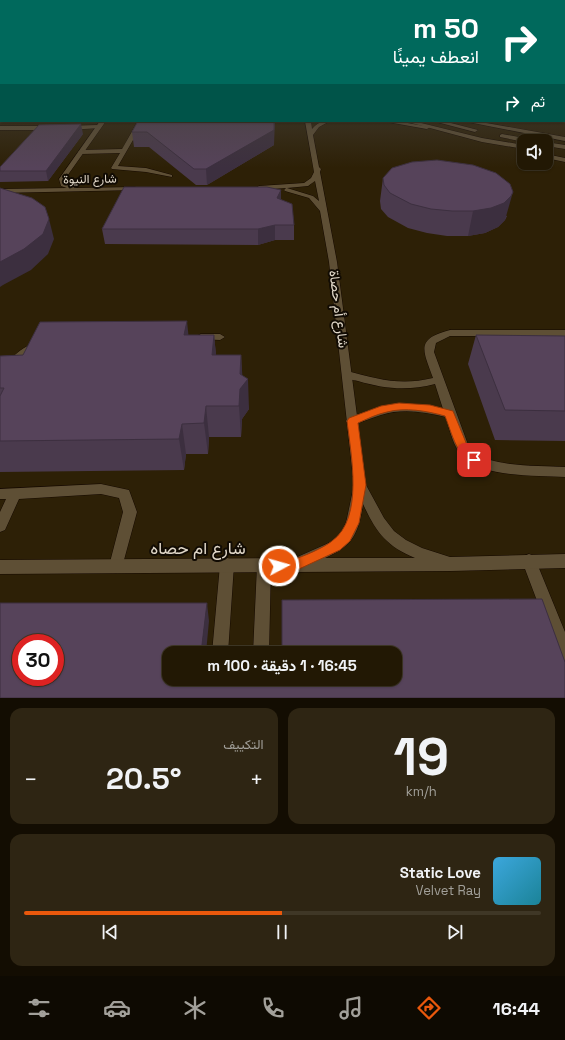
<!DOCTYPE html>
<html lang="ar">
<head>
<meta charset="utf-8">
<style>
	:root { --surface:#221804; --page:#2e2513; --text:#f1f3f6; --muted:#a2a09a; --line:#3f3726; --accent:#ea580c }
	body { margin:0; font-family:"Space Grotesk",Vazirmatn,sans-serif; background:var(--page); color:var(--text); direction:rtl; height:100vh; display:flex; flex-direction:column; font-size:15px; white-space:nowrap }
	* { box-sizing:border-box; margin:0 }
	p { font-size:13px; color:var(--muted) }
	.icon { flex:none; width:22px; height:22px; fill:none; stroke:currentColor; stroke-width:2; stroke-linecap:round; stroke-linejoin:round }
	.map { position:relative; height:698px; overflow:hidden; direction:ltr }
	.panel { display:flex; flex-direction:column; gap:10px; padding:10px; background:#130d02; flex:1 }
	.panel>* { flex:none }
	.top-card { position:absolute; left:0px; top:0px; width:565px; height:122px; box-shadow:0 1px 3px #0004,0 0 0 1px var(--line); direction:rtl; background:#00695c; color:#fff; overflow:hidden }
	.buttons { position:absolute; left:517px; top:134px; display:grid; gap:8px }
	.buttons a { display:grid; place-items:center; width:36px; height:36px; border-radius:8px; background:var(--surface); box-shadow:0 1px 3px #0004,0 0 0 1px var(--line); font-size:20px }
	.speed { position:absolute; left:12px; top:634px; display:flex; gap:8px; font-size:20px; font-weight:700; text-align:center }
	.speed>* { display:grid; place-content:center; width:52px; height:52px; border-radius:50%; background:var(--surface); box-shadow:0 1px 3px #0004,0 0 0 1px var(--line); line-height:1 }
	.speed .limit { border:6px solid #d22; background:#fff; color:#111 }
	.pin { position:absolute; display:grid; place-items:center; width:34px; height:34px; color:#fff; margin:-17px; border-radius:8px; box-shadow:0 2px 6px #0006 }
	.me { position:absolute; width:44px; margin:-22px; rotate:84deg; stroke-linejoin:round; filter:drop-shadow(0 0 3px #0008) }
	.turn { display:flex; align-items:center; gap:14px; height:84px; padding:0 20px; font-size:18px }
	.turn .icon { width:52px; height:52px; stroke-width:2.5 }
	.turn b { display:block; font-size:28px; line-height:34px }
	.then { display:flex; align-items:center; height:38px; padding:0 20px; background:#0003; gap:8px; font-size:15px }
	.big { font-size:30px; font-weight:700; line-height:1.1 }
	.panel .widget { flex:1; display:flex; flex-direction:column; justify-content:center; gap:6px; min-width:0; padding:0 14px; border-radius:12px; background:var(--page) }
	.panel .dial { align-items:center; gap:0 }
	.dial b { font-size:52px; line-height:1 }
	.song { display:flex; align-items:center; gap:12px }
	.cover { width:48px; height:48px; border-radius:6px; background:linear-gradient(135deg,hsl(200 70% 55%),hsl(190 70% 35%)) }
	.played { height:4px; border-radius:2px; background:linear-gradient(90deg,var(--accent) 50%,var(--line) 50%) }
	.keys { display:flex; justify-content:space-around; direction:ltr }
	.heat { display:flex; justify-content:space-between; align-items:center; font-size:22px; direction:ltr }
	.panel .tiles { flex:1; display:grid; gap:10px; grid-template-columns:1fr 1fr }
	.widget:last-child { grid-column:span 2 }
	.trip { position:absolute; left:162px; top:646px; width:240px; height:40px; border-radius:12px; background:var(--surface); box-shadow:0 1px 3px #0004,0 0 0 1px var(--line); font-weight:700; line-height:40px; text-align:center; direction:rtl }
	.tabs { display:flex; height:64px; justify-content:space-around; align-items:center; background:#0e0a02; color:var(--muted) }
	.tabs .icon { width:28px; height:28px }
	.tabs .selected { color:var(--accent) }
	.tabs b { font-size:18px; color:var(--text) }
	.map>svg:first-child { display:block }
</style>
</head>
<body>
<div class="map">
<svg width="565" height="698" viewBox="0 0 565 698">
	<rect width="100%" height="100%" fill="#2d2006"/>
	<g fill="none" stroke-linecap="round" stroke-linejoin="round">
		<defs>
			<path id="service" d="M138 121H144L118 166 146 168 172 175V177L146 172 112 169 111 168 120 153 81 154 78 152 81 150 122 149Z
				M98 125 100 126V128L68 130 65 128 68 126Z
				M0 126H50L53 128 50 130H0Z
				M450 330H565V336H450L436 343 434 352 470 450C492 468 537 465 565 467V477C538 475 483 478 463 457 453 447 450 430 446 417 424 412 403 408 381 415 371 418 362 422 352 425L348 424 346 421 348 418C383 405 406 399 443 409L435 384C408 391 385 389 358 381 353 380 345 379 342 374L347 371C378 379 400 386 433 378 423 350 415 339 450 330Z
				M201 334H220L225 337 220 340 198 339 196 337Z
				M38 342 42 343 43 345 42 347 26 354 4 386 0 387C0 366 18 347 38 342Z
				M101 484 129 490 137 512 121 571 116 573 111 571 109 566 123 512 119 498 101 494 19 499 5 530 0 532V512L6 499H0V489Z
				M529 554 534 556 536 561 565 632V661L559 659 522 561 524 556Z
				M227 558 232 560 234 565 228 653H212L220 565 222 560Z
				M264 559 269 561 271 566 269 653H253L257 566 259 561Z"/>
			<path id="minor" d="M0 79H1V81H0Z
				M100 121H106L65 179 66 184 77 188 135 187 137 188V190L0 193V189L67 188 61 186 59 179Z
				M305 121H311L312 129C317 123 322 121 330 121L319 127 313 135 319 167 321 169 320 172 337 262 366 485 384 518 394 531 406 540 422 548 450 557 565 554V568L451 571 0 574V560L295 558 331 542 341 533 346 523 354 485 329 262 320 211 309 198 285 191 284 190 286 188 259 190 256 188 259 186 304 183 311 178 314 172ZM315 181 319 201 313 196 287 188 308 186ZM363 504C376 532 386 546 415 558H325C353 545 358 535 363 504Z
				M382 121H396L430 127 427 129Z"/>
			<path id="secondary" d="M404 121H413L482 138 524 145V149L482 142Z
				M433 121H443L478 130 475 132Z
				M463 121H475L565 137V141Z
				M502 134 530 139 533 141 524 142 500 137V135Z
				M546 142 565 145V149L546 146Z
				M546 154 565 158V162L546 158Z"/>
		</defs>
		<use href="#service" stroke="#150900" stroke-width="1"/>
		<use href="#minor" stroke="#150900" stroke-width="1"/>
		<use href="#secondary" stroke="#150900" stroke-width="1"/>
		<use href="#service" fill="#5e4f35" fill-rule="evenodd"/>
		<use href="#minor" fill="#5e4f35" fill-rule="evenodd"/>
		<use href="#secondary" fill="#5e4f35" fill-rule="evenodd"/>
	</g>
	<path fill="#4a3a4d" d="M564 70H565V86L564 85Z
		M138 121 274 145 207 185H196L149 147H134L132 132Z
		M83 134 48 181 0 182V167Z
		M383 178 507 216 505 220 498 227 485 233 468 236H447L427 233 408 228 388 217 381 209 380 201Z
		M281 200 294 225V240H275L258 245 105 244 102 229Z
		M188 335H214L216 355H241L242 376 249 409 242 419 241 437H209L208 454H186L184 470 0 472V356L23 355Z
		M476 335 565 336V441L495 440 468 364Z"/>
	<path fill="#3c2f3f" d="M275 121 274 145 207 185 206 169Z
		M81 124 83 134 48 181 46 171Z
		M281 190V204L277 198Z
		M513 192 505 220 498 227 485 233 468 236 473 211Z
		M49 219 54 239 48 254 31 270 3 285 0 287V262Z
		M275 225V240L258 245V229Z
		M187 321 190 350 184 335Z
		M214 335 217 364 212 355Z
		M241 355 243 385 248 379 249 409 242 419 241 437 239 406 240 374Z
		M206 406 209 437 208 454 204 423Z
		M182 424 186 454 184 470 179 439Z
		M207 603 209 621 206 653H201Z"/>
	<path fill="#56435a" stroke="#3c2f3f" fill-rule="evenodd" d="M138 121H274V130L206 169H194L147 132H132Z
		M81 124 46 171H0V167L39 125Z
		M437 160 473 165 496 173 510 184 513 192 511 196 504 203 491 208 473 211H452L431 209 411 204 390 193 384 185 383 178 392 168 412 162Z
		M124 187H267L281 190 277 198 292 204 294 225H275L258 229H102Z
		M0 188 32 198 45 207 49 219 43 234 24 249 0 262Z
		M187 321 184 335H214L212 355H241L240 374 248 379 240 389 239 406H206L204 423 182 424 179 439 0 441V396L4 388H0V356L23 355 40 322Z
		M476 335 565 336V411L505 410Z
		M542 599 565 662V698H0V603H207L201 653H169V679H395V653H282V600ZM21 643H55V677H21Z"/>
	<linearGradient id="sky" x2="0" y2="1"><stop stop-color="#191203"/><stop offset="0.42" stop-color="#46423b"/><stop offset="1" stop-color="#46423b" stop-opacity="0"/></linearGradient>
	<rect width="565" height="168" fill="url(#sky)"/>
	<path fill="#ea580c" stroke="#983908" d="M399 403 430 405 453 411 467 445 480 460 478 463C460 468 450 428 445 416 427 411 405 407 387 412 377 414 367 419 358 423L366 485 359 523 350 541 340 550 299 569 279 571 274 570 272 566 274 561C281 559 286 560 293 559 301 558 325 547 332 541 364 518 351 455 347 421L349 418 381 406Z"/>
	<g text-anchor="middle" stroke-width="4" stroke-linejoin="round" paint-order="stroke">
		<g font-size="12" fill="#e0d7c8" stroke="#110b03">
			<text transform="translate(90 179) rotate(-1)" y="4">شارع النيوة</text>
		</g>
		<g font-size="14" fill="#e0d7c8" stroke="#110b03">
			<text transform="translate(339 309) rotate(83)" y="5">شارع أم حصاة</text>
		</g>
		<g font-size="17" fill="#e0d7c8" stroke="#110b03">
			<text x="198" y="554">شارع ام حصاه</text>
		</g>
	</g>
</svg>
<div class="buttons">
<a><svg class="icon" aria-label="sound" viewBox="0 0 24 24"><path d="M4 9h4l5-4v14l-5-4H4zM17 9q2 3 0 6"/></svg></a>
</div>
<div class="speed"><div class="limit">30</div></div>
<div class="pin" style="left:474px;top:460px;background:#d93025"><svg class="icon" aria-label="arrive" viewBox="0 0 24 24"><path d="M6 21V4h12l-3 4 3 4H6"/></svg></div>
<svg class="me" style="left:279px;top:566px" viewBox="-20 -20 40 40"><circle r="17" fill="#ea580c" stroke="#fff" stroke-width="3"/><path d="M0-11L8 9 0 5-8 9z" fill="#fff"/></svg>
<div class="trip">16:45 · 1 دقيقة · 100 m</div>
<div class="top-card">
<div class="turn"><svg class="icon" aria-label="right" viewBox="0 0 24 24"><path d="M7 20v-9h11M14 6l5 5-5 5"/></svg><div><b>50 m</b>انعطف يمينًا</div></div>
<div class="then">ثم<svg class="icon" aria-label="right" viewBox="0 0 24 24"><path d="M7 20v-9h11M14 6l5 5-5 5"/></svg></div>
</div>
</div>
<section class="panel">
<div class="tiles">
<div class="widget dial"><b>19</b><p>km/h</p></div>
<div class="widget"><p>التكييف</p>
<div class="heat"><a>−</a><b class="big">20.5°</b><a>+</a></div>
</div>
<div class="widget">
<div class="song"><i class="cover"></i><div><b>Static Love</b><p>Velvet Ray</p></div></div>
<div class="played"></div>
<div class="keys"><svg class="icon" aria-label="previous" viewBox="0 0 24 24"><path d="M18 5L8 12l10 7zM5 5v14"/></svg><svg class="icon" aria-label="pause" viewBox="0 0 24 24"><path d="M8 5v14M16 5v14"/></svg><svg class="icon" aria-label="next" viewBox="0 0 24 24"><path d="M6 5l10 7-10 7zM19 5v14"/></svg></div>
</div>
</div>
</section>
<nav class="tabs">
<b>16:44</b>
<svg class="icon selected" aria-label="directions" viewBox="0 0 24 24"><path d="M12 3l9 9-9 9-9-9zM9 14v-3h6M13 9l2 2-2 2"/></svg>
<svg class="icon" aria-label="music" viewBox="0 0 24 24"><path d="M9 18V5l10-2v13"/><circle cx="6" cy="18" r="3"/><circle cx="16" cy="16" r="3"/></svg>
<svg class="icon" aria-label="phone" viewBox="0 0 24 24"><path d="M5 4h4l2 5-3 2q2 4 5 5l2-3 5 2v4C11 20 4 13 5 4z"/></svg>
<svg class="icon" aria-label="climate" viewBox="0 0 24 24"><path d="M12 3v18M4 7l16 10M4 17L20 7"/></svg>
<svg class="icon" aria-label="car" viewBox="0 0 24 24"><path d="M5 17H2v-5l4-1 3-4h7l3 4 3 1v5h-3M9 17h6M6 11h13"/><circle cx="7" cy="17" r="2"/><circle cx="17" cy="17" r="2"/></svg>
<svg class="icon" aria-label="filters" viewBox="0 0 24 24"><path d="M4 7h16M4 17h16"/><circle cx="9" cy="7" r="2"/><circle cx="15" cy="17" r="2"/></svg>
</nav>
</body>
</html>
